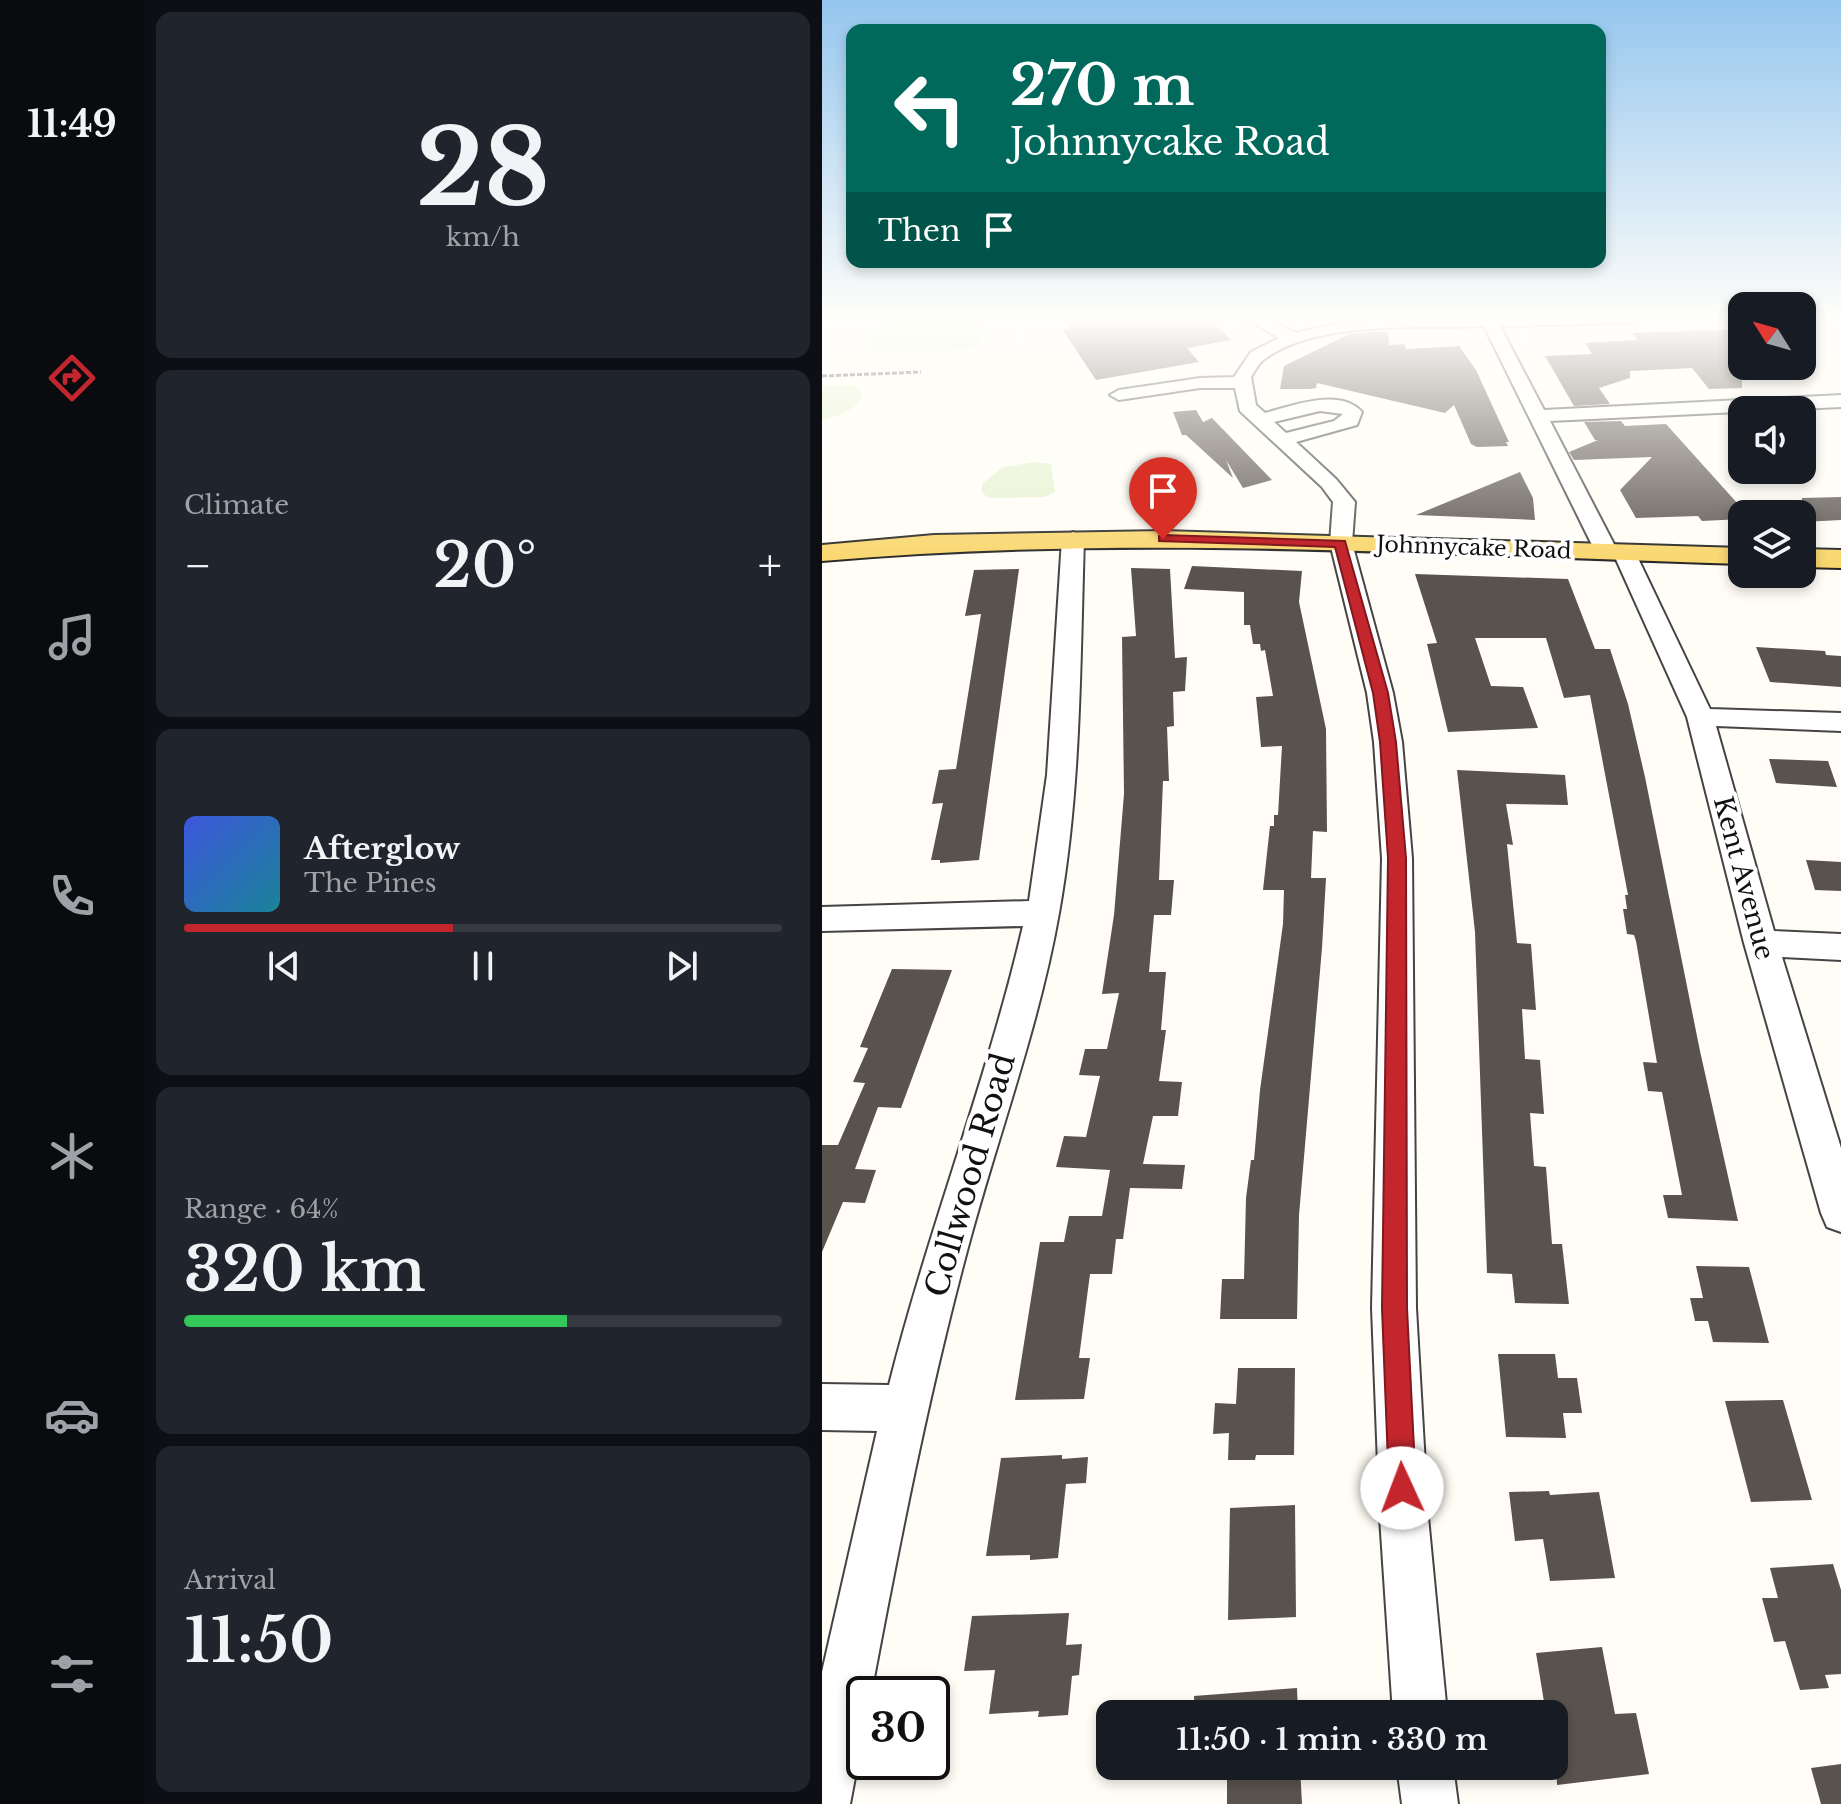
<!DOCTYPE html>
<html lang="en">
<head>
<meta charset="utf-8">
<style>
	:root { --surface:#171b24; --page:#20242c; --text:#f1f3f6; --muted:#9ea1a6; --line:#363941; --accent:#c4262e }
	body { margin:0; font-family:"Libre Baskerville",serif; background:var(--page); color:var(--text); height:100vh; display:flex; flex-direction:column; font-size:30px; white-space:nowrap }
	* { box-sizing:border-box; margin:0 }
	p { font-size:26px; color:var(--muted) }
	.icon { flex:none; width:44px; height:44px; fill:none; stroke:currentColor; stroke-width:2; stroke-linecap:round; stroke-linejoin:round }
	.map { position:relative; flex:1; overflow:hidden }
	.drawer { display:flex; flex-direction:column; gap:12px; padding:12px; background:#0d0f14; width:678px }
	.drawer>* { flex:none }
	.top-card { position:absolute; left:24px; top:24px; width:760px; height:244px; border-radius:16px; box-shadow:0 4px 12px #0003; background:#00695c; color:#fff; overflow:hidden }
	.needle { width:52px; rotate:307deg }
	.fabs { position:absolute; left:906px; top:292px; display:grid; gap:16px }
	.fabs a { display:grid; place-items:center; width:88px; height:88px; border-radius:16px; background:var(--surface); box-shadow:0 4px 12px #0003; font-size:40px }
	.speed { position:absolute; left:24px; top:1676px; display:flex; gap:16px; font-size:40px; font-weight:700; text-align:center }
	.speed>* { display:grid; place-content:center; width:104px; height:104px; border-radius:50%; background:var(--surface); box-shadow:0 4px 12px #0003; line-height:1 }
	.speed .limit { border:4px solid #111; border-radius:12px; background:#fff; color:#111 }
	.pin { position:absolute; display:grid; place-items:center; width:68px; height:68px; color:#fff; margin:-82px -34px; border-radius:50% 50% 50% 0; rotate:-45deg; box-shadow:0 0 8px #0007 }
	.pin .icon { rotate:45deg }
	.me { position:absolute; width:88px; margin:-44px; rotate:358deg; stroke-linejoin:round; filter:drop-shadow(0 0 6px #0008) }
	.turn { display:flex; align-items:center; gap:28px; height:168px; padding:0 32px; font-size:36px }
	.turn .icon { width:104px; height:104px; stroke-width:2.5 }
	.turn b { display:block; font-size:56px; line-height:68px }
	.then { display:flex; align-items:center; height:76px; padding:0 32px; background:#0003; gap:16px; font-size:30px }
	.big { font-size:60px; font-weight:600; line-height:1.1 }
	.drawer .tile { flex:1; display:flex; flex-direction:column; justify-content:center; gap:12px; min-width:0; padding:0 28px; border-radius:16px; background:var(--page) }
	.drawer .dial { align-items:center; gap:0 }
	.dial b { font-size:104px; line-height:1 }
	.song { display:flex; align-items:center; gap:24px }
	.cover { width:96px; height:96px; border-radius:12px; background:linear-gradient(135deg,hsl(230 70% 55%),hsl(190 70% 35%)) }
	.played { height:8px; border-radius:4px; background:linear-gradient(90deg,var(--accent) 45%,var(--line) 45%) }
	.keys { display:flex; justify-content:space-around; direction:ltr }
	.heat { display:flex; justify-content:space-between; align-items:center; font-size:44px; direction:ltr }
	.charge { height:12px; border-radius:6px; background:linear-gradient(90deg,#34c759 64%,var(--line) 0) }
	.trip { position:absolute; left:274px; top:1700px; width:472px; height:80px; border-radius:16px; background:var(--surface); box-shadow:0 4px 12px #0003; font-weight:600; line-height:80px; text-align:center }
	main { display:flex; flex:1; min-height:0 }
	.menu { display:flex; flex-direction:column; width:144px; justify-content:space-around; align-items:center; background:#090b0e; color:var(--muted) }
	.menu .icon { width:56px; height:56px }
	.menu .current { color:var(--accent) }
	.menu b { font-size:36px; color:var(--text) }
	.map>svg:first-child { display:block }
</style>
</head>
<body>
<main>
<nav class="menu">
<b>11:49</b>
<svg class="icon current" aria-label="directions" viewBox="0 0 24 24"><path d="M12 3l9 9-9 9-9-9zM9 14v-3h6M13 9l2 2-2 2"/></svg>
<svg class="icon" aria-label="music" viewBox="0 0 24 24"><path d="M9 18V5l10-2v13"/><circle cx="6" cy="18" r="3"/><circle cx="16" cy="16" r="3"/></svg>
<svg class="icon" aria-label="phone" viewBox="0 0 24 24"><path d="M5 4h4l2 5-3 2q2 4 5 5l2-3 5 2v4C11 20 4 13 5 4z"/></svg>
<svg class="icon" aria-label="climate" viewBox="0 0 24 24"><path d="M12 3v18M4 7l16 10M4 17L20 7"/></svg>
<svg class="icon" aria-label="car" viewBox="0 0 24 24"><path d="M5 17H2v-5l4-1 3-4h7l3 4 3 1v5h-3M9 17h6M6 11h13"/><circle cx="7" cy="17" r="2"/><circle cx="17" cy="17" r="2"/></svg>
<svg class="icon" aria-label="filters" viewBox="0 0 24 24"><path d="M4 7h16M4 17h16"/><circle cx="9" cy="7" r="2"/><circle cx="15" cy="17" r="2"/></svg>
</nav>
<section class="drawer">
<div class="tile dial"><b>28</b><p>km/h</p></div>
<div class="tile"><p>Climate</p>
<div class="heat"><a>−</a><b class="big">20°</b><a>+</a></div>
</div>
<div class="tile">
<div class="song"><i class="cover"></i><div><b>Afterglow</b><p>The Pines</p></div></div>
<div class="played"></div>
<div class="keys"><svg class="icon" aria-label="previous" viewBox="0 0 24 24"><path d="M18 5L8 12l10 7zM5 5v14"/></svg><svg class="icon" aria-label="pause" viewBox="0 0 24 24"><path d="M8 5v14M16 5v14"/></svg><svg class="icon" aria-label="next" viewBox="0 0 24 24"><path d="M6 5l10 7-10 7zM19 5v14"/></svg></div>
</div>
<div class="tile"><p>Range · 64%</p><b class="big">320 km</b><div class="charge"></div></div>
<div class="tile"><p>Arrival</p><b class="big">11:50</b></div>
</section>
<div class="map">
<svg width="1019" height="1804" viewBox="0 0 1019 1804">
	<rect width="100%" height="100%" fill="#fffdf5"/>
	<path fill="#e6f2cf" d="M82 318H159L157 344 144 350 52 351 48 343 53 332Z
		M31 385 41 394C33 412 17 415 0 420V386Z
		M213 462 229 464 233 492 222 497 166 498 159 491 161 483 181 467Z"/>
	<path fill="#5a524d" d="M241 318H387L409 340 365 348 377 362 274 380 240 329 248 328Z
		M920 329V388L887 389 870 368 808 371V378L777 388 788 404 752 406 723 356 770 354 763 343 815 340 810 333Z
		M566 331 567 345 583 344 584 349 637 346 654 370 687 442H684L686 446 655 447 649 444 632 405 623 413 495 383 494 388 488 389H458L462 366 527 334Z
		M374 410 381 422 390 418 450 480 421 488 404 460 411 478 364 435H360L351 412Z
		M799 421 803 426 844 424 925 514H920V519L880 521 876 516 814 518 798 490 830 457 752 460 747 452 776 440H773L762 422Z
		M698 472 711 498 713 520 594 515Z
		M1019 497V520L980 522V498Z
		M370 566 480 571 477 602 504 729 505 832 491 831 489 878H504L500 948 477 1215 475 1319H398L400 1279H422L424 1198 429 1160H432L438 1090 461 924 462 890H441L448 826H452V815H456L460 746 439 747 434 697 451 696 443 650 439 651 438 644H431L428 625H422V592L362 589Z
		M309 568 348 569 353 658 365 657 363 691 351 692 352 726 345 727 347 781H341L337 880H352L349 915H332L327 972H344L339 1030H344L337 1081 360 1082 356 1116H331L321 1164 363 1165 360 1189 308 1188 301 1239H294L290 1274H268L257 1358H268L262 1399 193 1400 218 1242H242L247 1216H280L288 1170 234 1167 242 1136 264 1137 278 1076 257 1075 263 1049H285L297 993 280 994 292 915 302 794 300 637 314 636Z
		M197 569 157 860 118 863V860H109L121 803 110 804 117 770 134 769 159 614 143 616 152 570Z
		M593 574 746 579 773 649H788L806 704 823 777 878 1051 916 1221 846 1218 841 1195H860L840 1092 826 1091 821 1062 835 1063 814 941 812 935 805 934 801 909H805L803 895H806L768 695 742 698 724 638H653L669 686 701 687 716 728 626 732 605 644 615 643Z
		M934 647 1003 651 1004 655 1019 656V687L948 682Z
		M947 759 1006 761 1015 787 954 783Z
		M635 770 743 775 746 805 684 804 691 845 685 844 695 943 709 944 714 1010 700 1009 703 1059 718 1060 722 1114 708 1113 712 1166 724 1167 730 1244H740L747 1304 693 1303 690 1274 665 1273 653 932Z
		M984 860 1019 862V891L993 890Z
		M70 969 130 970 79 1108 56 1107 33 1169 54 1170 43 1203 21 1202 0 1252V1145H16L43 1083 31 1082 46 1048 38 1047Z
		M874 1266 927 1267 947 1343 891 1342 886 1321H873L868 1298H881Z
		M676 1354H733L736 1378H755L760 1413H741L744 1438 684 1437Z
		M416 1368H473L472 1455H434L433 1460H406L407 1433 391 1434 393 1403 414 1404Z
		M961 1400 990 1500 929 1502 903 1401Z
		M240 1455V1459L266 1457 264 1483 244 1484 236 1558 208 1560V1555L164 1556 179 1458Z
		M727 1491 728 1495 777 1492 793 1578 728 1581 721 1539 693 1541 687 1492Z
		M473 1505 474 1617 406 1620 408 1508Z
		M1011 1564 1019 1590V1674L1003 1675 1007 1688 978 1690 963 1641 952 1642 940 1598H956L948 1568Z
		M247 1613 244 1645 260 1644 257 1675 250 1676 246 1715 216 1717 217 1711 167 1714 173 1670 142 1671 150 1616Z
		M780 1647 793 1714 814 1713 827 1774 735 1785 732 1714H724L714 1653Z
		M475 1688 476 1714H373L372 1696Z
		M1019 1764V1804H999L989 1768Z
		M405 1766H478L480 1804H405Z"/>
	<g fill="none" stroke-linecap="round" stroke-linejoin="round">
		<defs>
			<path id="minor" d="M423 318H443L474 333C583 306 702 318 814 318L806 323 678 326 722 410 1019 395V407L728 421 794 548 802 545 813 552 888 709 1019 713V731L894 726 952 931 1019 934V960L960 957 1019 1148V1232L1005 1227 999 1213 922 943 865 717 792 555 784 558 773 551 662 326C598 329 498 320 444 358 437 362 433 371 429 377L434 405 443 413C470 406 518 387 540 412L535 425 474 442 514 479 533 502 530 543 571 693 580 742 590 858 594 1308 606 1517 625 1714H571L558 1517 550 1308 560 858 552 742 545 693 508 543 511 502 500 487 418 411 413 388H378L297 400 288 395 297 390 378 378 412 377 429 352 457 338ZM498 411 521 414 512 421 464 433 452 422Z
				M251 532 262 539C258 664 259 790 237 913 217 1027 175 1138 145 1251 106 1397 77 1545 49 1694H42V1730L28 1804H0V1672L55 1431 0 1430V1384L67 1385C106 1230 165 1081 201 926L0 931V907L207 901 225 775 240 539Z
				M575 1766H631L636 1804H580Z"/>
			<path id="major" d="M341 531 920 548V564C614 555 306 534 0 561V545L112 535Z
				M980 549 1019 550V568L980 567Z"/>
		</defs>
		<use href="#minor" stroke="#444" stroke-width="4"/>
		<use href="#major" stroke="#222" stroke-width="4"/>
		<path stroke="#333" stroke-width="3" stroke-dasharray="5 2" stroke-linecap="butt" d="M0 376 99 372"/>
		<use href="#minor" fill="#fff" fill-rule="evenodd"/>
		<use href="#major" fill="#f9d66b" fill-rule="evenodd"/>
	</g>
	<linearGradient id="sky" x2="0" y2="1"><stop stop-color="#95c6ee"/><stop offset="0.56" stop-color="#fffefa"/><stop offset="1" stop-color="#fffefa" stop-opacity="0"/></linearGradient>
	<rect width="1019" height="570" fill="url(#sky)"/>
	<path fill="#c4262e" stroke="#7f191e" stroke-width="2" d="M341 535 523 541 566 693 574 742 584 858 585 1308 594 1488 590 1497 580 1501 571 1497 567 1488 560 1308 566 858 558 742 551 693 513 547 337 541V536Z"/>
	<g text-anchor="middle" stroke-width="8" stroke-linejoin="round" paint-order="stroke">
		<g font-size="22" fill="#111" stroke="#fff">
			<text transform="translate(652 547) rotate(2)" y="8">Johnnycake Road</text>
		</g>
		<g font-size="26" fill="#111" stroke="#fff">
			<text transform="translate(922 878) rotate(75)" y="9">Kent Avenue</text>
		</g>
		<g font-size="32" fill="#111" stroke="#fff">
			<text transform="translate(148 1175) rotate(-74)" y="11">Collwood Road</text>
		</g>
	</g>
</svg>
<div class="fabs">
<a><svg class="needle" viewBox="-14 -14 28 28"><path d="M0-13l5 13h-10z" fill="#e53935"/><path d="M0 13l5-13h-10z" fill="#9ea1a6"/></svg></a>
<a><svg class="icon" aria-label="sound" viewBox="0 0 24 24"><path d="M4 9h4l5-4v14l-5-4H4zM17 9q2 3 0 6"/></svg></a>
<a><svg class="icon" aria-label="layers" viewBox="0 0 24 24"><path d="M12 4l9 5-9 5-9-5zM3 14l9 5 9-5"/></svg></a>
</div>
<div class="speed"><div class="limit">30</div></div>
<div class="pin" style="left:341px;top:539px;background:#d93025"><svg class="icon" aria-label="arrive" viewBox="0 0 24 24"><path d="M6 21V4h12l-3 4 3 4H6"/></svg></div>
<svg class="me" style="left:580px;top:1488px" viewBox="-20 -20 40 40"><circle r="19" fill="#fff"/><path d="M0-13L10 11 0 6-10 11z" fill="#c4262e"/></svg>
<div class="trip">11:50 · 1 min · 330 m</div>
<div class="top-card">
<div class="turn"><svg class="icon" aria-label="left" viewBox="0 0 24 24"><path d="M17 20v-9H6M10 6l-5 5 5 5"/></svg><div><b>270 m</b>Johnnycake Road</div></div>
<div class="then">Then<svg class="icon" aria-label="arrive" viewBox="0 0 24 24"><path d="M6 21V4h12l-3 4 3 4H6"/></svg></div>
</div>
</div>
</main>
</body>
</html>
